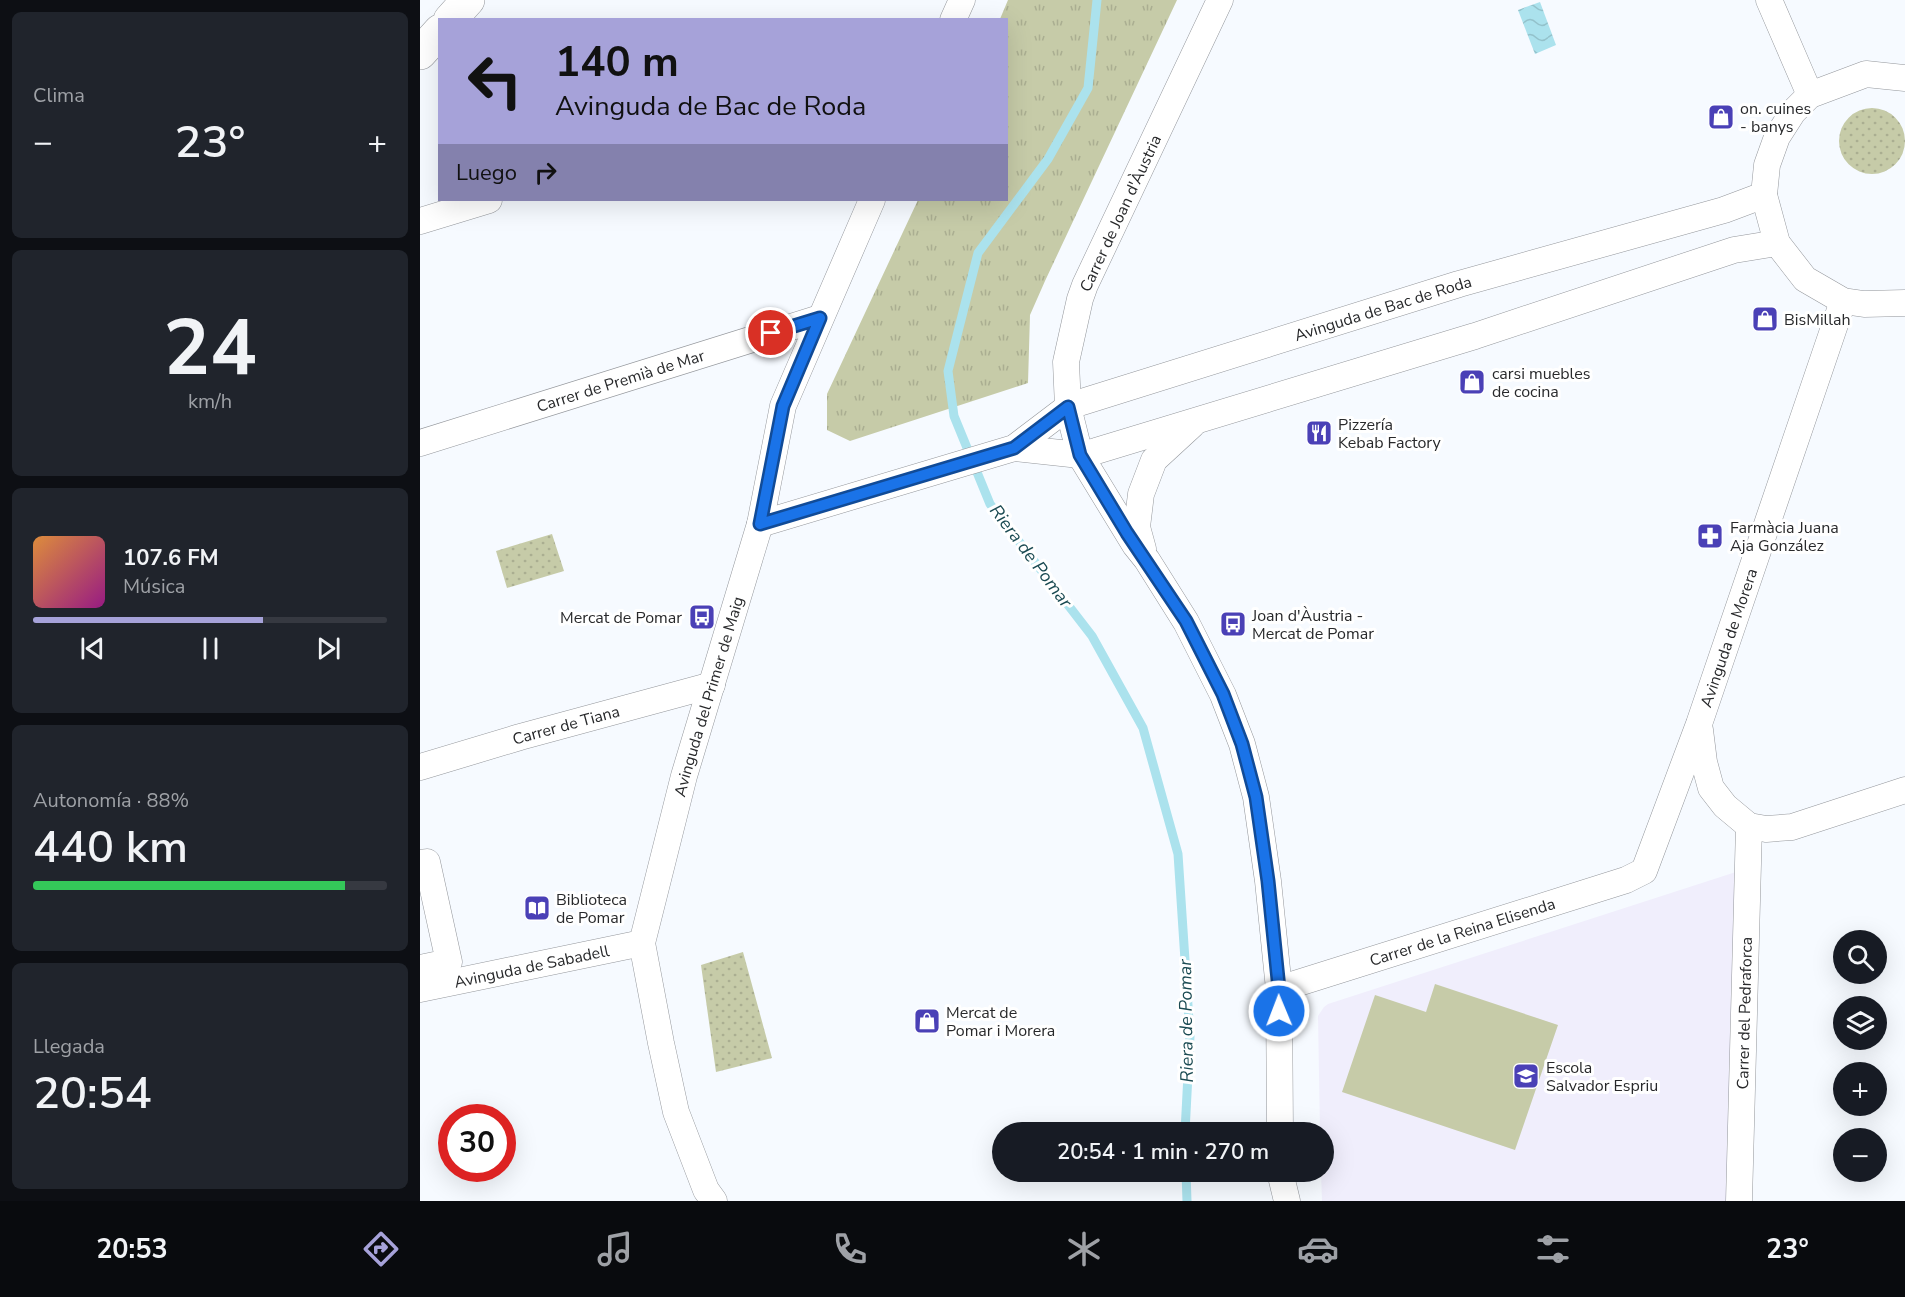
<!DOCTYPE html>
<html lang="es">
<head>
<meta charset="utf-8">
<style>
	:root { --surface:#171b24; --page:#20242c; --text:#f1f3f6; --muted:#9ea1a6; --line:#363941; --accent:#a6a2d9 }
	body { margin:0; font-family:"Nunito Sans",sans-serif; background:var(--page); color:var(--text); height:100vh; display:flex; flex-direction:column; font-size:22px; white-space:nowrap }
	* { box-sizing:border-box; margin:0 }
	p { font-size:20px; color:var(--muted) }
	.icon { flex:none; width:33px; height:33px; fill:none; stroke:currentColor; stroke-width:2; stroke-linecap:round; stroke-linejoin:round }
	.map { position:relative; flex:1; overflow:hidden }
	.panel { display:flex; flex-direction:column; gap:12px; padding:12px; background:#0d0f14; width:420px }
	.panel>* { flex:none }
	.hud { position:absolute; left:18px; top:18px; width:570px; height:183px; border-radius:0px; box-shadow:0 6px 24px #0002; background:#a6a2d9; color:#111; overflow:hidden }
	.controls { position:absolute; left:1413px; top:930px; display:grid; gap:12px }
	.controls a { display:grid; place-items:center; width:54px; height:54px; border-radius:50%; background:var(--surface); box-shadow:0 6px 24px #0002; font-size:30px }
	.speed { position:absolute; left:18px; top:1104px; display:flex; gap:12px; font-size:30px; font-weight:700; text-align:center }
	.speed>* { display:grid; place-content:center; width:78px; height:78px; border-radius:50%; background:var(--surface); box-shadow:0 6px 24px #0002; line-height:1 }
	.speed .limit { border:9px solid #d22; background:#fff; color:#111 }
	.pin { position:absolute; display:grid; place-items:center; width:51px; height:51px; color:#fff; margin:-26px; border:3px solid #fff; border-radius:50%; box-shadow:0 2px 6px #0007 }
	.me { position:absolute; width:66px; margin:-33px; rotate:359deg; stroke-linejoin:round; filter:drop-shadow(0 0 4px #0008) }
	.turn { display:flex; align-items:center; gap:21px; height:126px; padding:0 18px; font-size:27px }
	.turn .icon { width:78px; height:78px; stroke-width:2.5 }
	.turn b { display:block; font-size:42px; line-height:51px }
	.then { display:flex; align-items:center; height:57px; padding:0 18px; background:#0003; gap:12px; font-size:22px }
	.big { font-size:45px; font-weight:600; line-height:1.1 }
	.panel .card { flex:1; display:flex; flex-direction:column; justify-content:center; gap:9px; min-width:0; padding:0 21px; border-radius:9px; background:var(--page) }
	.panel .dial { align-items:center; gap:0 }
	.dial b { font-size:78px; line-height:1 }
	.song { display:flex; align-items:center; gap:18px }
	.cover { width:72px; height:72px; border-radius:9px; background:linear-gradient(135deg,hsl(30 70% 55%),hsl(310 70% 35%)) }
	.played { height:6px; border-radius:3px; background:linear-gradient(90deg,var(--accent) 65%,var(--line) 65%) }
	.keys { display:flex; justify-content:space-around; direction:ltr }
	.heat { display:flex; justify-content:space-between; align-items:center; font-size:33px; direction:ltr }
	.charge { height:9px; border-radius:4px; background:linear-gradient(90deg,#34c759 88%,var(--line) 0) }
	.trip { position:absolute; left:572px; top:1122px; width:342px; height:60px; border-radius:30px; background:var(--surface); box-shadow:0 6px 24px #0002; font-weight:600; line-height:60px; text-align:center }
	.dock { display:flex; height:96px; justify-content:space-around; align-items:center; background:#090b0e; color:var(--muted) }
	.dock .icon { width:42px; height:42px }
	.dock .current { color:var(--accent) }
	.dock b { font-size:27px; color:var(--text) }
	main { display:flex; flex:1; min-height:0 }
	.map>svg:first-child { display:block }
</style>
</head>
<body>
<main>
<section class="panel">
<div class="card"><p>Clima</p>
<div class="heat"><a>−</a><b class="big">23°</b><a>+</a></div>
</div>
<div class="card dial"><b>24</b><p>km/h</p></div>
<div class="card">
<div class="song"><i class="cover"></i><div><b>107.6 FM</b><p>Música</p></div></div>
<div class="played"></div>
<div class="keys"><svg class="icon" aria-label="previous" viewBox="0 0 24 24"><path d="M18 5L8 12l10 7zM5 5v14"/></svg><svg class="icon" aria-label="pause" viewBox="0 0 24 24"><path d="M8 5v14M16 5v14"/></svg><svg class="icon" aria-label="next" viewBox="0 0 24 24"><path d="M6 5l10 7-10 7zM19 5v14"/></svg></div>
</div>
<div class="card"><p>Autonomía · 88%</p><b class="big">440 km</b><div class="charge"></div></div>
<div class="card"><p>Llegada</p><b class="big">20:54</b></div>
</section>
<div class="map">
<svg width="1485" height="1201" viewBox="0 0 1485 1201">
	<defs>
		<pattern id="grass-tufts" width="24" height="20" patternUnits="userSpaceOnUse" patternTransform="scale(1.5)"><rect width="24" height="20" fill="#c6cba8"/><path d="M3 7l-1-3M5 7V3M7 7l1-3M15 17l-1-3M17 17v-4M19 17l1-3" fill="none" stroke="#aaae91"/></pattern>
		<pattern id="park-dots" width="8" height="8" patternUnits="userSpaceOnUse" patternTransform="scale(1.5)"><rect width="8" height="8" fill="#c6cba8"/><path d="M2 2h.1M6 6h.1" fill="none" stroke="#aaae91" stroke-width="1.8" stroke-linecap="round"/></pattern>
		<pattern id="water-waves" width="16" height="10" patternUnits="userSpaceOnUse" patternTransform="scale(1.5)"><rect width="16" height="10" fill="#abe2ed"/><path d="M0 5q4-4 8 0t8 0" fill="none" stroke="#93c2cb"/></pattern>
	</defs>
	<rect width="100%" height="100%" fill="#f6faff"/>
	<path fill="#f0eefc" d="M1319 871 1308 1201H902L901 1172H903V1132H900L898 1016 904 1007 908 1004Z"/>
	<path fill="url(#grass-tufts)" d="M588 0H757L625 281 610 315 608 383 430 441 407 430V394L498 200H586V20L580 19Z"/>
	<path fill="url(#park-dots)" d="M1419 141a33 33 0 1 1 66 0a33 33 0 1 1-66 0Z
		M132 534 144 571 87 588 76 551Z
		M323 952 352 1058 296 1072 281 965Z"/>
	<path fill="#c6cba8" d="M1015 984 1138 1025 1095 1150 922 1092 955 995 1006 1012Z"/>
	<path fill="url(#water-waves)" d="M1120 2 1136 45 1115 54 1098 10Z"/>
	<g fill="none" stroke-linecap="round" stroke-linejoin="round">
		<path stroke="#abe2ed" stroke-width="9" d="M677 0 668 88 628 159 558 253 528 371 534 416 570 504 672 636 723 728 758 854 770 1036 765 1132
			M766 1172 767 1201"/>
		<defs>
			<g id="street">
				<path d="M800 0 665 285 660 299 646 362 648 407 660 455 715 545 727 560 766 622 803 695 822 744 836 797 848 881 859 989 860 1132"/>
				<path d="M1349 0 1390 95"/>
				<path d="M533 20 542 0"/>
				<path d="M1485 78 1446 74 1390 95 1373 112 1357 137 1347 165 1344 195 1357 243 1385 279 1423 301 1444 304 1485 303"/>
				<path d="M0 221 69 200"/>
				<path id="s1" d="M0 443 400 318"/>
				<path d="M594 448 660 455 676 451 1055 336 1314 250 1357 243"/>
				<path id="s2" d="M340 524 594 448 648 407 662 402 1039 284 1304 210 1344 195"/>
				<path d="M723 549 717 527 721 494 734 460 772 425"/>
				<path d="M1280 730 1284 762 1291 788 1305 806 1329 826 1346 829 1372 827 1485 790"/>
				<path id="s3" d="M0 767 100 737 292 685"/>
				<path d="M0 863 7 862 29 962 0 968"/>
				<path id="s4" d="M0 989 222 943"/>
				<path id="s5" d="M859 989 1206 880 1224 871 1279 724 1423 301"/>
				<path d="M860 1172 867 1201"/>
				<path id="s6" d="M294 1201 286 1190 256 1112 241 1043 222 943 264 776 340 524 363 406 452 200"/>
				<path id="s7" d="M1319 1201 1329 826"/>
			</g>
			<path id="secondary" d="M30 20 48 0
				M0 53 20 31"/>
		</defs>
		<use href="#street" stroke="#94979c" stroke-width="27"/>
		<use href="#secondary" stroke="#94979c" stroke-width="34"/>
		<use href="#street" stroke="#fff" stroke-width="26"/>
		<use href="#secondary" stroke="#fff" stroke-width="33"/>
	</g>
	<g fill="none" stroke-linecap="round" stroke-linejoin="round">
		<defs>
			<path id="route" d="M351 333 400 318 363 406 340 524 594 448 648 407 660 455 707 533 766 621 803 694 822 744 836 797 848 881 859 989V1011"/>
		</defs>
		<use href="#route" stroke="#114b97" stroke-width="15"/>
		<use href="#route" stroke="#1a73e8" stroke-width="10"/>
	</g>
	<defs>
		<symbol id="shop-square" viewBox="-11 -11 22 22"><rect x="-9" y="-9" width="18" height="18" rx="4" fill="#4a40b6" stroke="#fff"/><path d="M-5-2.5h2.3a2.7 3.5 0 0 1 5.4 0H5L5.5 6h-11ZM-1.5-2.5h3a1.5 2.3 0 0 0-3 0Z" fill="#fff"/></symbol>
		<symbol id="restaurant-square" viewBox="-11 -11 22 22"><rect x="-9" y="-9" width="18" height="18" rx="4" fill="#4a40b6" stroke="#fff"/><path d="M-5-6h1v4h1v-4h1v4h1v-4h1v5L-1.5 .5V6h-2V.5L-5-1ZM5-6V6H3V1.5H1.5Q1.5-4 5-6Z" fill="#fff"/></symbol>
		<symbol id="pharmacy-square" viewBox="-11 -11 22 22"><rect x="-9" y="-9" width="18" height="18" rx="4" fill="#4a40b6" stroke="#fff"/><path d="M-2-6h4v4h4v4h-4v4h-4v-4h-4v-4h4Z" fill="#fff"/></symbol>
		<symbol id="bus-square" viewBox="-11 -11 22 22"><rect x="-9" y="-9" width="18" height="18" rx="4" fill="#4a40b6" stroke="#fff"/><path d="M-5-6H5V4H4V6H2V4H-2V6H-4V4H-5ZM-3.5-4V0h7V-4ZM-3.5 1.2v1.5H-2V1.2ZM2 1.2v1.5H3.5V1.2Z" fill="#fff"/></symbol>
		<symbol id="library-square" viewBox="-11 -11 22 22"><rect x="-9" y="-9" width="18" height="18" rx="4" fill="#4a40b6" stroke="#fff"/><path d="M-6-4Q-3-5.5-.7-3.5V5Q-3 3-6 4ZM6-4Q3-5.5 .7-3.5V5Q3 3 6 4Z" fill="#fff"/></symbol>
		<symbol id="school-square" viewBox="-11 -11 22 22"><rect x="-9" y="-9" width="18" height="18" rx="4" fill="#4a40b6" stroke="#fff"/><path d="M0-5L7-2L0 1L-7-2ZM-4 1L0 2.5L4 1V4Q0 6-4 4Z" fill="#fff"/></symbol>
	</defs>
	<g fill-rule="evenodd">
		<use href="#shop-square" x="1286" y="102" width="30" height="30"/>
		<use href="#shop-square" x="1330" y="304" width="30" height="30"/>
		<use href="#shop-square" x="1037" y="367" width="30" height="30"/>
		<use href="#restaurant-square" x="884" y="418" width="30" height="30"/>
		<use href="#pharmacy-square" x="1275" y="521" width="30" height="30"/>
		<use href="#bus-square" x="267" y="602" width="30" height="30"/>
		<use href="#bus-square" x="798" y="609" width="30" height="30"/>
		<use href="#library-square" x="102" y="893" width="30" height="30"/>
		<use href="#shop-square" x="492" y="1006" width="30" height="30"/>
		<use href="#school-square" x="1091" y="1061" width="30" height="30"/>
	</g>
	<g text-anchor="middle" stroke-width="6" stroke-linejoin="round" paint-order="stroke">
		<g font-size="16" fill="#28292b" stroke="#fff" text-anchor="start">
			<text x="1320" y="114">on. cuines<tspan x="1320" dy="18">- banys</tspan></text>
			<text x="1364" y="325">BisMillah</text>
			<text x="1072" y="379">carsi muebles<tspan x="1072" dy="18">de cocina</tspan></text>
			<text x="918" y="430">Pizzería<tspan x="918" dy="18">Kebab Factory</tspan></text>
			<text x="1310" y="533">Farmàcia Juana<tspan x="1310" dy="18">Aja González</tspan></text>
			<text x="832" y="621">Joan d'Àustria -<tspan x="832" dy="18">Mercat de Pomar</tspan></text>
			<text x="262" y="623" text-anchor="end">Mercat de Pomar</text>
			<text x="136" y="905">Biblioteca<tspan x="136" dy="18">de Pomar</tspan></text>
			<text x="526" y="1018">Mercat de<tspan x="526" dy="18">Pomar i Morera</tspan></text>
			<text x="1126" y="1073">Escola<tspan x="1126" dy="18">Salvador Espriu</tspan></text>
		</g>
		<g font-size="16" fill="#28292b" stroke="#fff">
			<text transform="translate(700 213) rotate(-65)" y="6">Carrer de Joan d'Àustria</text>
			<text dy="6" stroke="none"><textPath href="#s2" startOffset="663">Avinguda de Bac de Roda</textPath></text>
			<text dy="6" stroke="none"><textPath href="#s1" startOffset="210">Carrer de Premià de Mar</textPath></text>
			<text dy="6" stroke="none"><textPath href="#s5" startOffset="632">Avinguda de Morera</textPath></text>
			<text dy="6" stroke="none"><textPath href="#s6" startOffset="525">Avinguda del Primer de Maig</textPath></text>
			<text dy="6" stroke="none"><textPath href="#s3" startOffset="152">Carrer de Tiana</textPath></text>
			<text dy="6" stroke="none"><textPath href="#s5" startOffset="192">Carrer de la Reina Elisenda</textPath></text>
			<text dy="6" stroke="none"><textPath href="#s4" startOffset="114">Avinguda de Sabadell</textPath></text>
			<text dy="6" stroke="none"><textPath href="#s7" startOffset="188">Carrer del Pedraforca</textPath></text>
		</g>
		<g font-size="18" font-style="italic" fill="#1a4a52" stroke="#fff">
			<text transform="translate(611 556) rotate(53)" y="6">Riera de Pomar</text>
			<text transform="translate(766 1021) rotate(-91)" y="6">Riera de Pomar</text>
		</g>
	</g>
</svg>
<div class="controls">
<a><svg class="icon" aria-label="search" viewBox="0 0 24 24"><circle cx="10" cy="10" r="6"/><path d="M15 15l6 6"/></svg></a>
<a><svg class="icon" aria-label="layers" viewBox="0 0 24 24"><path d="M12 4l9 5-9 5-9-5zM3 14l9 5 9-5"/></svg></a>
<a>+</a>
<a>−</a>
</div>
<div class="speed"><div class="limit">30</div></div>
<div class="pin" style="left:351px;top:333px;background:#d93025"><svg class="icon" aria-label="arrive" viewBox="0 0 24 24"><path d="M6 21V4h12l-3 4 3 4H6"/></svg></div>
<svg class="me" style="left:859px;top:1011px" viewBox="-20 -20 40 40"><circle r="17" fill="#1a73e8" stroke="#fff" stroke-width="3"/><path d="M0-11L8 9 0 5-8 9z" fill="#fff"/></svg>
<div class="trip">20:54 · 1 min · 270 m</div>
<div class="hud">
<div class="turn"><svg class="icon" aria-label="left" viewBox="0 0 24 24"><path d="M17 20v-9H6M10 6l-5 5 5 5"/></svg><div><b>140 m</b>Avinguda de Bac de Roda</div></div>
<div class="then">Luego<svg class="icon" aria-label="right" viewBox="0 0 24 24"><path d="M7 20v-9h11M14 6l5 5-5 5"/></svg></div>
</div>
</div>
</main>
<nav class="dock">
<b>20:53</b>
<svg class="icon current" aria-label="directions" viewBox="0 0 24 24"><path d="M12 3l9 9-9 9-9-9zM9 14v-3h6M13 9l2 2-2 2"/></svg>
<svg class="icon" aria-label="music" viewBox="0 0 24 24"><path d="M9 18V5l10-2v13"/><circle cx="6" cy="18" r="3"/><circle cx="16" cy="16" r="3"/></svg>
<svg class="icon" aria-label="phone" viewBox="0 0 24 24"><path d="M5 4h4l2 5-3 2q2 4 5 5l2-3 5 2v4C11 20 4 13 5 4z"/></svg>
<svg class="icon" aria-label="climate" viewBox="0 0 24 24"><path d="M12 3v18M4 7l16 10M4 17L20 7"/></svg>
<svg class="icon" aria-label="car" viewBox="0 0 24 24"><path d="M5 17H2v-5l4-1 3-4h7l3 4 3 1v5h-3M9 17h6M6 11h13"/><circle cx="7" cy="17" r="2"/><circle cx="17" cy="17" r="2"/></svg>
<svg class="icon" aria-label="filters" viewBox="0 0 24 24"><path d="M4 7h16M4 17h16"/><circle cx="9" cy="7" r="2"/><circle cx="15" cy="17" r="2"/></svg>
<b>23°</b>
</nav>
</body>
</html>
